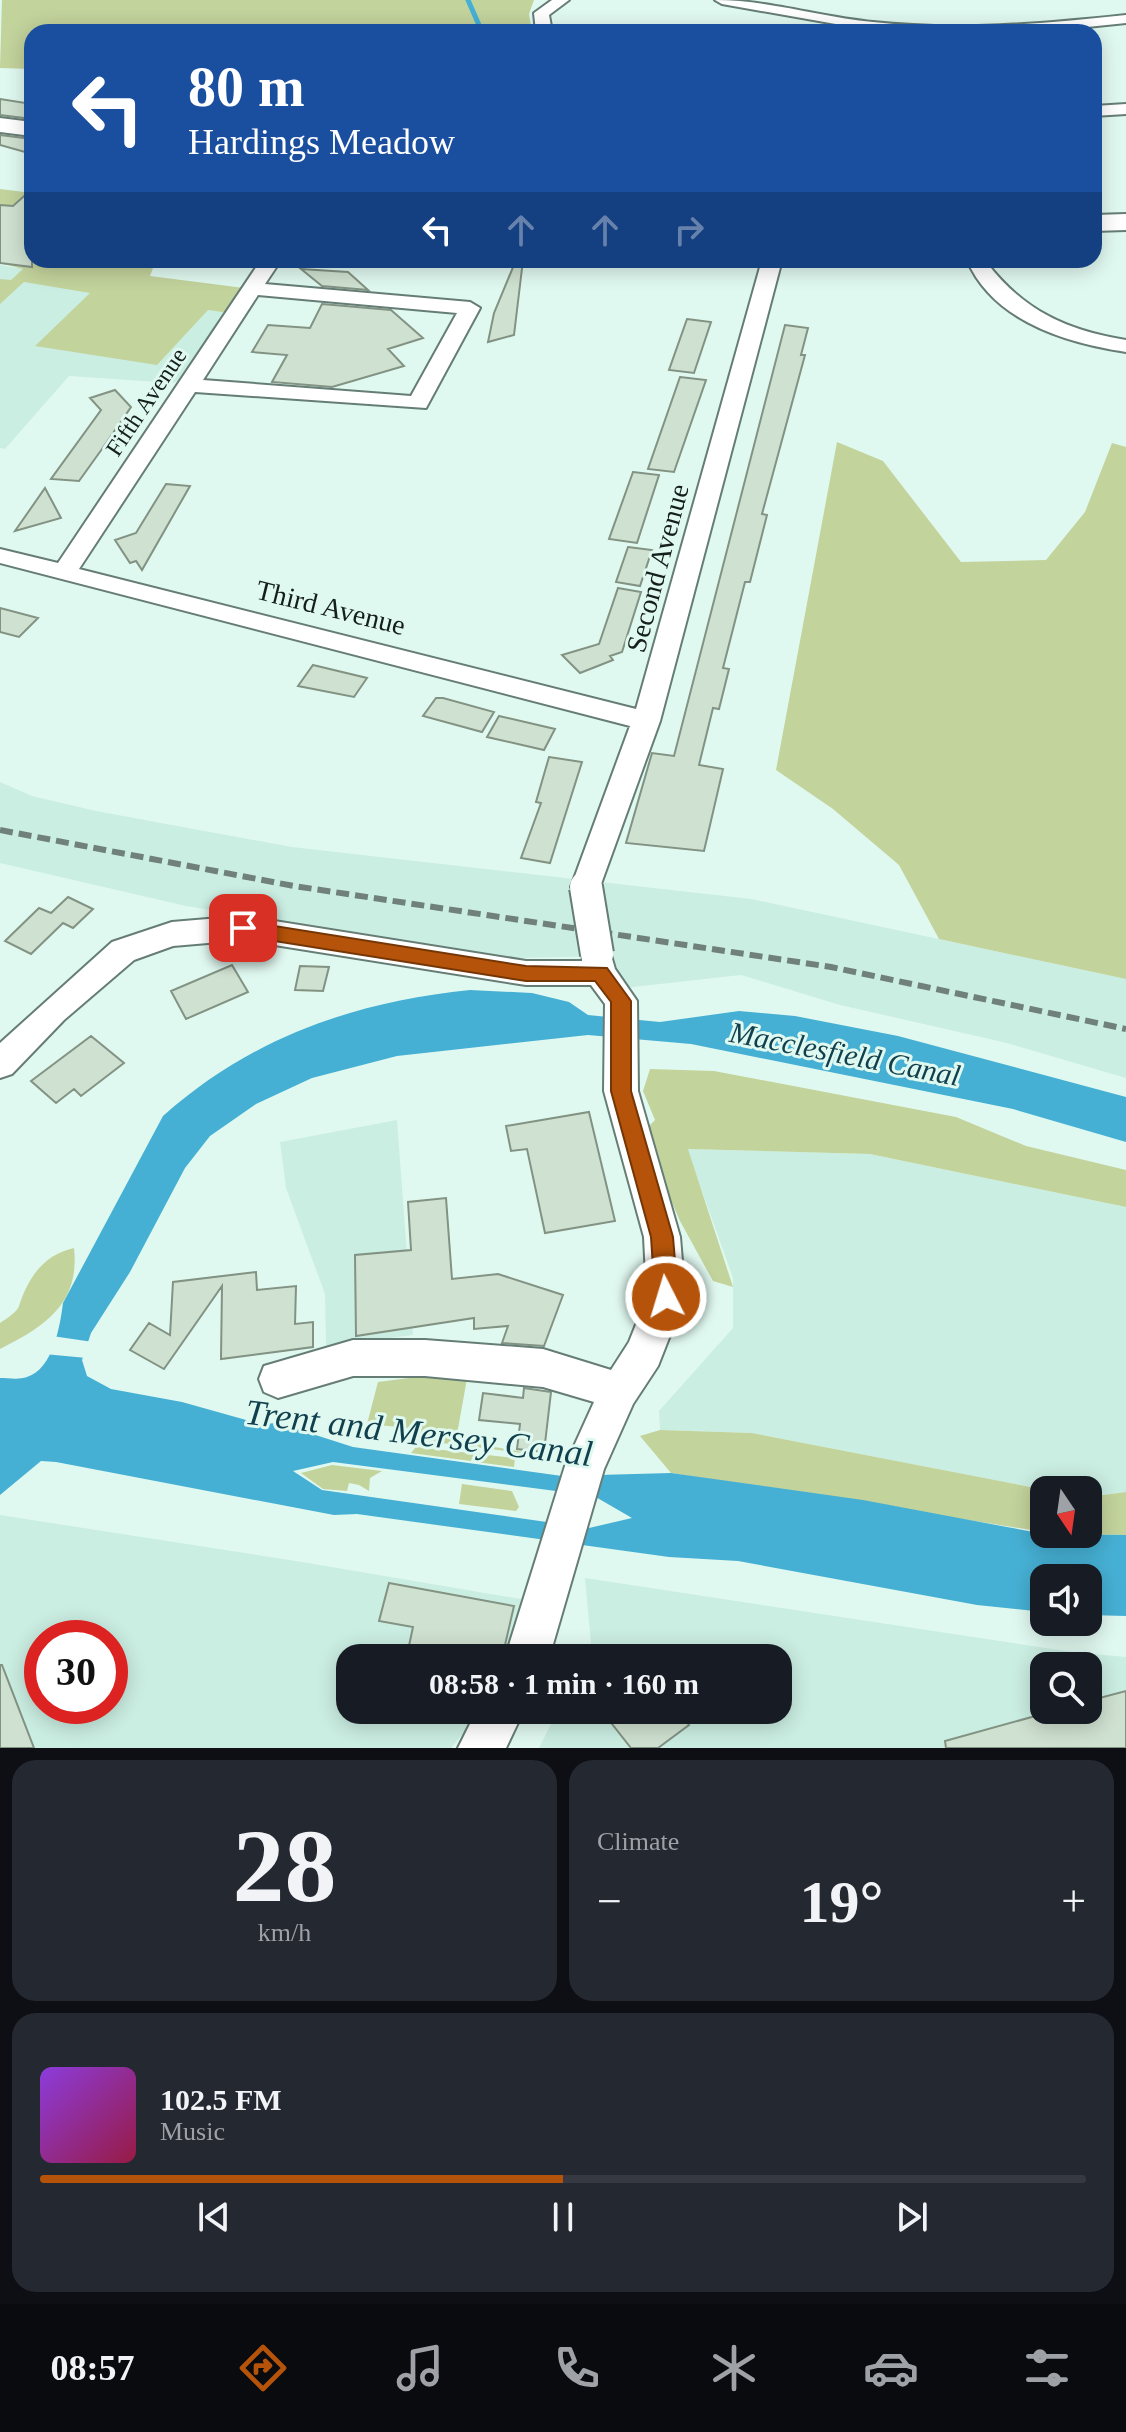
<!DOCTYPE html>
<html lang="en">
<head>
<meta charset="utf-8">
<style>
	:root { --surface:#171b24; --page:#242831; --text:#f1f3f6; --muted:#9ea1a6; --line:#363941; --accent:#b45309 }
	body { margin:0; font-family:Georgia,serif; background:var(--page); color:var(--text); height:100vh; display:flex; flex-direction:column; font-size:30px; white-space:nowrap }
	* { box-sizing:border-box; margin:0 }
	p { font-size:26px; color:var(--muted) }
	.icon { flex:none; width:44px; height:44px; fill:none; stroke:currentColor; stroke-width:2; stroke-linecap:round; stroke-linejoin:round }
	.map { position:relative; height:1748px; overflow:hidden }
	.details { display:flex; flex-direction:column; gap:12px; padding:12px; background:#0d0f14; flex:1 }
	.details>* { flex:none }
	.top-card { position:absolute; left:24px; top:24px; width:1078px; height:244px; border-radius:24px; box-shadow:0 4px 20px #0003; background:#1a4fa0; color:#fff; overflow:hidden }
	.needle { width:52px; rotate:167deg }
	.fabs { position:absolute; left:1030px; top:1476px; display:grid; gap:16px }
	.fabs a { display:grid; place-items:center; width:72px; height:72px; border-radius:16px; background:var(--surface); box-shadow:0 4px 20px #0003; font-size:40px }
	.speed { position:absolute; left:24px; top:1620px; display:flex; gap:16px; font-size:40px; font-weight:700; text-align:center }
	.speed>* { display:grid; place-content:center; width:104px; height:104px; border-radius:50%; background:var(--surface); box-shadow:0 4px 20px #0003; line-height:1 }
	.speed .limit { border:12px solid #d22; background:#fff; color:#111 }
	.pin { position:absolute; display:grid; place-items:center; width:68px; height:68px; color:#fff; margin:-34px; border-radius:16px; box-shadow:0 4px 12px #0006 }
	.me { position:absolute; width:88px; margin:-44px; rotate:355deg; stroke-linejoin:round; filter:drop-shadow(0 0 6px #0008) }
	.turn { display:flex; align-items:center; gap:28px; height:168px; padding:0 32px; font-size:36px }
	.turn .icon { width:104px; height:104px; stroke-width:2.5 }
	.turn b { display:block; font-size:56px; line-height:68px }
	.lanes { display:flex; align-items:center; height:76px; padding:0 32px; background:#0003; justify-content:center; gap:40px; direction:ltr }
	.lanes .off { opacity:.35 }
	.big { font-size:60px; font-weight:700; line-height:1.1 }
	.details .tile { flex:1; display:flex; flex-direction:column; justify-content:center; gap:12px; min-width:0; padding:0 28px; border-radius:24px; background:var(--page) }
	.details .dial { align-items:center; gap:0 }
	.dial b { font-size:104px; line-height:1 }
	.song { display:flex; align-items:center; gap:24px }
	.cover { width:96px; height:96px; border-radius:12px; background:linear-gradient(135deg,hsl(270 70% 55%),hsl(340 70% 35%)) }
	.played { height:8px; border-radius:4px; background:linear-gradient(90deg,var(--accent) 50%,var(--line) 50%) }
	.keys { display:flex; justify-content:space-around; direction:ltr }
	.heat { display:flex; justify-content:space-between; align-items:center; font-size:44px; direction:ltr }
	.details .tiles { flex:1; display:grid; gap:12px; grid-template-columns:1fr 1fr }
	.tile:last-child { grid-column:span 2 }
	.trip { position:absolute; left:336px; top:1644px; width:456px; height:80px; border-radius:24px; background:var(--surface); box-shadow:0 4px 20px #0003; font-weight:700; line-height:80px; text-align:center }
	.tab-bar { display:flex; height:128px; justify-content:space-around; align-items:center; background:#090b0e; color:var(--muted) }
	.tab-bar .icon { width:56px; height:56px }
	.tab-bar .on { color:var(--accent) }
	.tab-bar b { font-size:36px; color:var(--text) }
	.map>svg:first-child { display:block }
</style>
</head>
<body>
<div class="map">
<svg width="1126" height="1748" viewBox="0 0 1126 1748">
	<rect width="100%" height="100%" fill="#e0f9f0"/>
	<path fill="#cbeee2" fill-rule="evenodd" d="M0 265 24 269 12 280 236 314 196 374 173 383 69 376 5 449 0 448Z
		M0 782 32 796 96 811 292 847 751 899 1126 979V1078L1007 1043 840 1005 741 975 624 988 612 956 518 958 459 951 186 906 0 863Z
		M397 1120 413 1335 326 1346 325 1294 286 1188 280 1142Z
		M687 1149 870 1154 1126 1207V1492L1088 1497V1490H1046L752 1433 660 1430 659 1411 733 1328V1278Z
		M0 1515 302 1562 527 1600 511 1658H350V1710H482L451 1748H0ZM42 1638H110V1706H42Z
		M585 1578 1072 1652 1126 1657V1748H539L558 1710H778V1658H584L591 1643ZM1044 1666H1088V1710H1044Z"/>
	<path fill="#c3d39c" d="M2 0H534L529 14 532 32H32V69L0 68Z
		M0 189 32 193V260H156L150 276 252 289 236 314 208 310 157 365 35 346 90 293 24 282 0 304V279L11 280 23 269 0 263Z
		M837 442 883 461 961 562 1046 560 1085 512 1112 443 1126 447V979L939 939 899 865 833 809 776 770Z
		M650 1069 714 1071 956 1117 1026 1146 1126 1170V1207L870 1154 688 1149 733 1287 713 1281 680 1221 642 1133 655 1120 643 1091Z
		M74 1248C80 1303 46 1326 0 1349V1323C6 1319 17 1312 19 1306 28 1278 43 1255 74 1248Z
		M455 1372 468 1373 456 1440 545 1456 418 1440 409 1428 367 1424 378 1382Z
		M660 1430 752 1433 1046 1490 1044 1532 671 1473 640 1436Z
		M416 1447 515 1458 514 1467 476 1462 472 1458 471 1461 411 1453Z
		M332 1465 382 1471 370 1478 369 1491 359 1485 349 1483 347 1491 323 1489 301 1473Z
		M462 1484 512 1491 519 1507 516 1511 459 1504Z
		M1126 1492V1535L1065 1534H1088V1497Z"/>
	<path fill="#46b0d4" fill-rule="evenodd" d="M470 990 532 993 569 1002 588 1015 660 1022 739 1011 795 1016 898 1036 1126 1097V1142L1013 1109 691 1044 588 1035 397 1056 312 1078 256 1104 210 1136 185 1168 130 1272 91 1333 82 1360 87 1376 111 1389 182 1402 260 1424 278 1423 353 1447 562 1476 671 1473 863 1500 1044 1534 1126 1535V1616L1088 1615V1578H1044V1612L977 1605 738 1561 669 1557 357 1514 334 1515 56 1462 41 1461 0 1495V1378C8 1378 19 1380 27 1377 53 1369 60 1326 63 1303L163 1116C252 1037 354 1002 470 990ZM333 1462 594 1496 632 1518 589 1528 322 1490 293 1471Z"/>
	<path fill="#e0f9f0" d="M52 1336 93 1342 87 1358 44 1354Z"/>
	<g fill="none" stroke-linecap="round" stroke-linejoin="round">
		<path stroke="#46b0d4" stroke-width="5" d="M468 0 482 32"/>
	</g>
	<path fill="#cfe1d0" stroke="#829283" stroke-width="2" d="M0 99 32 104V119L0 115Z
		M0 135 32 139V154L0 145Z
		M32 189V267L0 263V205L13 206Z
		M516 260H523L514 335 488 342 494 313Z
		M301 269 348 272 368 290 322 286Z
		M322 304 391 310 423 338 388 349 404 366 332 387 272 382 287 355 252 352 268 325 310 328Z
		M687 319 711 322 694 373 669 370Z
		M785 325 808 328 801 355H805L762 514 767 515 750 582H745L723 668 729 669 719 709 713 708 699 765 723 769 704 851 626 843 652 753 674 756Z
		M680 377 706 380 674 472 648 469Z
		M115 390 131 407 102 449 79 481 51 479 101 410 90 398Z
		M633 472 659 475 637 543 609 539Z
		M166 484 190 486 142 570 136 561 130 563 115 540 136 533Z
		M45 488 61 518 15 531Z
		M628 547 652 550 640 586 616 582Z
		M618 588 641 592 622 652 610 656 613 660 580 673 562 655 599 644Z
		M0 608 38 618 19 637 0 632Z
		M313 665 367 678 354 697 298 686Z
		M436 698H443L494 712 482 732 423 716Z
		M499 716 555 729 544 750 487 737Z
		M549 757 582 762 550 863 521 858 541 803 536 802Z
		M68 897 93 909 73 928 63 923 31 954 5 941 39 908 51 913Z
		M232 965 248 992 186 1019 171 991Z
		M300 966 329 967 323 991 295 990Z
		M91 1036 124 1063 81 1096 74 1089 56 1103 31 1081Z
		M589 1112 615 1221 545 1233 527 1149 511 1151 506 1126Z
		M446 1198 452 1279 498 1274 563 1295 544 1346 502 1343 508 1326 474 1329V1318L356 1336 355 1255 411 1250 408 1202Z
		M256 1272 257 1290 296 1286 295 1324 313 1322V1347L221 1359 222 1286 164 1369 130 1350 149 1323 170 1335 173 1282Z
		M524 1388 551 1392 544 1452 517 1449 520 1424 479 1420 483 1393 523 1398Z
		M389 1583 514 1606 502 1658 407 1655 413 1627 379 1621Z
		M0 1665H2L34 1748H0Z
		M1126 1691V1748H946L945 1741 1057 1710H1088V1701Z
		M601 1710H678L689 1725 658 1748H631Z"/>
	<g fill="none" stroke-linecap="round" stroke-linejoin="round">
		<defs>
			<path id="street" d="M552 0H569L549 15 552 32H536L534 13Z
				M715 0C769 0 820 17 873 22 957 31 1042 24 1126 15V23L1039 32H881L722 4Z
				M1126 104V114L1094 116V106Z
				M261 260H281L265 284 470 302 480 308 426 408 195 392 79 569 636 709 762 260H782L660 721 597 895 586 898 575 895 571 887 630 726 0 563V549L58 563ZM258 295 457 313 411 396 203 380Z
				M967 260H990L987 263C1024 311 1068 331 1126 340V352C1066 343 993 321 967 260Z
				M243 916 526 961H582L586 945 597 942 608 945 615 969 637 1001 638 1091 680 1237 685 1297 658 1366 633 1404 604 1469 549 1658H505L565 1466 594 1402 543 1387 425 1376H353L278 1398 264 1392 259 1379 264 1366 353 1340H425L543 1349 611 1370 629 1342 647 1297 644 1237 604 1091 605 1004 591 985H526L243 940 173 946 134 960 64 1020 12 1074 0 1078V1043L112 942 172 922Z
				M477 1710H524L506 1748H458Z"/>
			<path id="secondary" d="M0 118 32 122V136L0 132Z
				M1126 214V230L1094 231V215Z"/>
		</defs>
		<use href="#street" stroke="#667d76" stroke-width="4"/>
		<use href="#secondary" stroke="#667d76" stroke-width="4"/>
		<use href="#street" fill="#fff" fill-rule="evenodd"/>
		<use href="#secondary" fill="#fff" fill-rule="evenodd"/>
		<path stroke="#70817b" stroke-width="6" stroke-dasharray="13 6" stroke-linecap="butt" d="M0 830 294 886 831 967 1126 1029"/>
		<defs>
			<path id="street-bridge" d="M586 887 597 954"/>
		</defs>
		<use href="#street-bridge" stroke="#667d76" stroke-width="36" stroke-linecap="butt"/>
		<use href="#street-bridge" stroke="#fff" stroke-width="32"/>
	</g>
	<path fill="#b45309" stroke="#753606" stroke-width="2" d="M243 921 526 966 607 968 631 1001V1091L673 1237 678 1297 674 1304 666 1307 658 1304 655 1297 651 1237 611 1091V1002L595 981H526L243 936 234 928Z"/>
	<g text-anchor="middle" stroke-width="6" stroke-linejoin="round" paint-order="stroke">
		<g font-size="24" fill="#141e1b" stroke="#e0f9f0">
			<text transform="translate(146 402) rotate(-56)" y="8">Fifth Avenue</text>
		</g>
		<g font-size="28" fill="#141e1b" stroke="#e0f9f0">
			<text transform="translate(657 568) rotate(-75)" y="10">Second Avenue</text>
			<text transform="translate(331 607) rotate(14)" y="10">Third Avenue</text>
		</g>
		<g font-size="30" font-style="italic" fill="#103f4e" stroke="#e0f9f0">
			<text transform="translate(845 1054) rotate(11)" y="10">Macclesfield Canal</text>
		</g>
		<g font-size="36" font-style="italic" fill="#103f4e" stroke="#e0f9f0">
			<text transform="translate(419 1432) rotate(7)" y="13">Trent and Mersey Canal</text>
		</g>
	</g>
</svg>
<div class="fabs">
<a><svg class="needle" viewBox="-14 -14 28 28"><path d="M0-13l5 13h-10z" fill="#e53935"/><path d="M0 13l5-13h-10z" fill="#9ea1a6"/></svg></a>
<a><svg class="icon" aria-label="sound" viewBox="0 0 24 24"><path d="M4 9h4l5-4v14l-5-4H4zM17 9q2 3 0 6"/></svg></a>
<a><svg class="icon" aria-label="search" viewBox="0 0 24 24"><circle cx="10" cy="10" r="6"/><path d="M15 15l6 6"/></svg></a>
</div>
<div class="speed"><div class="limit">30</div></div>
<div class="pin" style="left:243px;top:928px;background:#d93025"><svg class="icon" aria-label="arrive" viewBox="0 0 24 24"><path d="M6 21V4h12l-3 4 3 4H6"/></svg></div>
<svg class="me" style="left:666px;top:1297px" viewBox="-20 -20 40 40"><circle r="17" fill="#b45309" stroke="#fff" stroke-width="3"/><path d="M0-11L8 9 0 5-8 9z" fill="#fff"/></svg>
<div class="trip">08:58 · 1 min · 160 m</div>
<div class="top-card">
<div class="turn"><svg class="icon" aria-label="left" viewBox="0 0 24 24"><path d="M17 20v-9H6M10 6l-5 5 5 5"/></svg><div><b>80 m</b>Hardings Meadow</div></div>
<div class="lanes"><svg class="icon" aria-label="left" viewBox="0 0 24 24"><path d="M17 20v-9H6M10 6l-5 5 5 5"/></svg><svg class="icon off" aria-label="ahead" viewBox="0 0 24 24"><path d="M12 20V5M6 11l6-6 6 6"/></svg><svg class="icon off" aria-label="ahead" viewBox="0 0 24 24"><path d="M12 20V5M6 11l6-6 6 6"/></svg><svg class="icon off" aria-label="right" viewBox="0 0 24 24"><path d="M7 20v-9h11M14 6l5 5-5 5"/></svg></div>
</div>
</div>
<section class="details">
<div class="tiles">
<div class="tile dial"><b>28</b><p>km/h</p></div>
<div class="tile"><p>Climate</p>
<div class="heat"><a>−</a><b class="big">19°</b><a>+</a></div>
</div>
<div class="tile">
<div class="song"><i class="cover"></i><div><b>102.5 FM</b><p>Music</p></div></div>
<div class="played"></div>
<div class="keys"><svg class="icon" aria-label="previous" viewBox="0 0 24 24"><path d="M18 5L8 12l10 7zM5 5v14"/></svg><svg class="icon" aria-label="pause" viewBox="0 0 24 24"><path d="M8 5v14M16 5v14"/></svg><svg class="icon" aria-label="next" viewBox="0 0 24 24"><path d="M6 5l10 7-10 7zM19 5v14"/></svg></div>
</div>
</div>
</section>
<nav class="tab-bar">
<b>08:57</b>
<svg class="icon on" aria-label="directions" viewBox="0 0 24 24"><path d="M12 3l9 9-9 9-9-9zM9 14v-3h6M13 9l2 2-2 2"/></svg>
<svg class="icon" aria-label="music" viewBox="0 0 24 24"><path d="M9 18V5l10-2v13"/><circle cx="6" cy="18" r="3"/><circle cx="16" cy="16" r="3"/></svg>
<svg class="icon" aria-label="phone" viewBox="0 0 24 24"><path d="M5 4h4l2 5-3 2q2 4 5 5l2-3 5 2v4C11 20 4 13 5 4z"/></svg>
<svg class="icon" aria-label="climate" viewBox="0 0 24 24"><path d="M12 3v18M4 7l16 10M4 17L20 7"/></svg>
<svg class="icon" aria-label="car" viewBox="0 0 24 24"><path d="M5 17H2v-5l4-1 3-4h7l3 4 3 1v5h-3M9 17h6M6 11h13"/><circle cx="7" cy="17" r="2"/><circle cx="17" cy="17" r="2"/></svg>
<svg class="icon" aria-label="filters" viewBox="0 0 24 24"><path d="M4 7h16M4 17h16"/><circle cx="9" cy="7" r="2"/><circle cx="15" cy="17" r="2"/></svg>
</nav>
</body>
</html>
